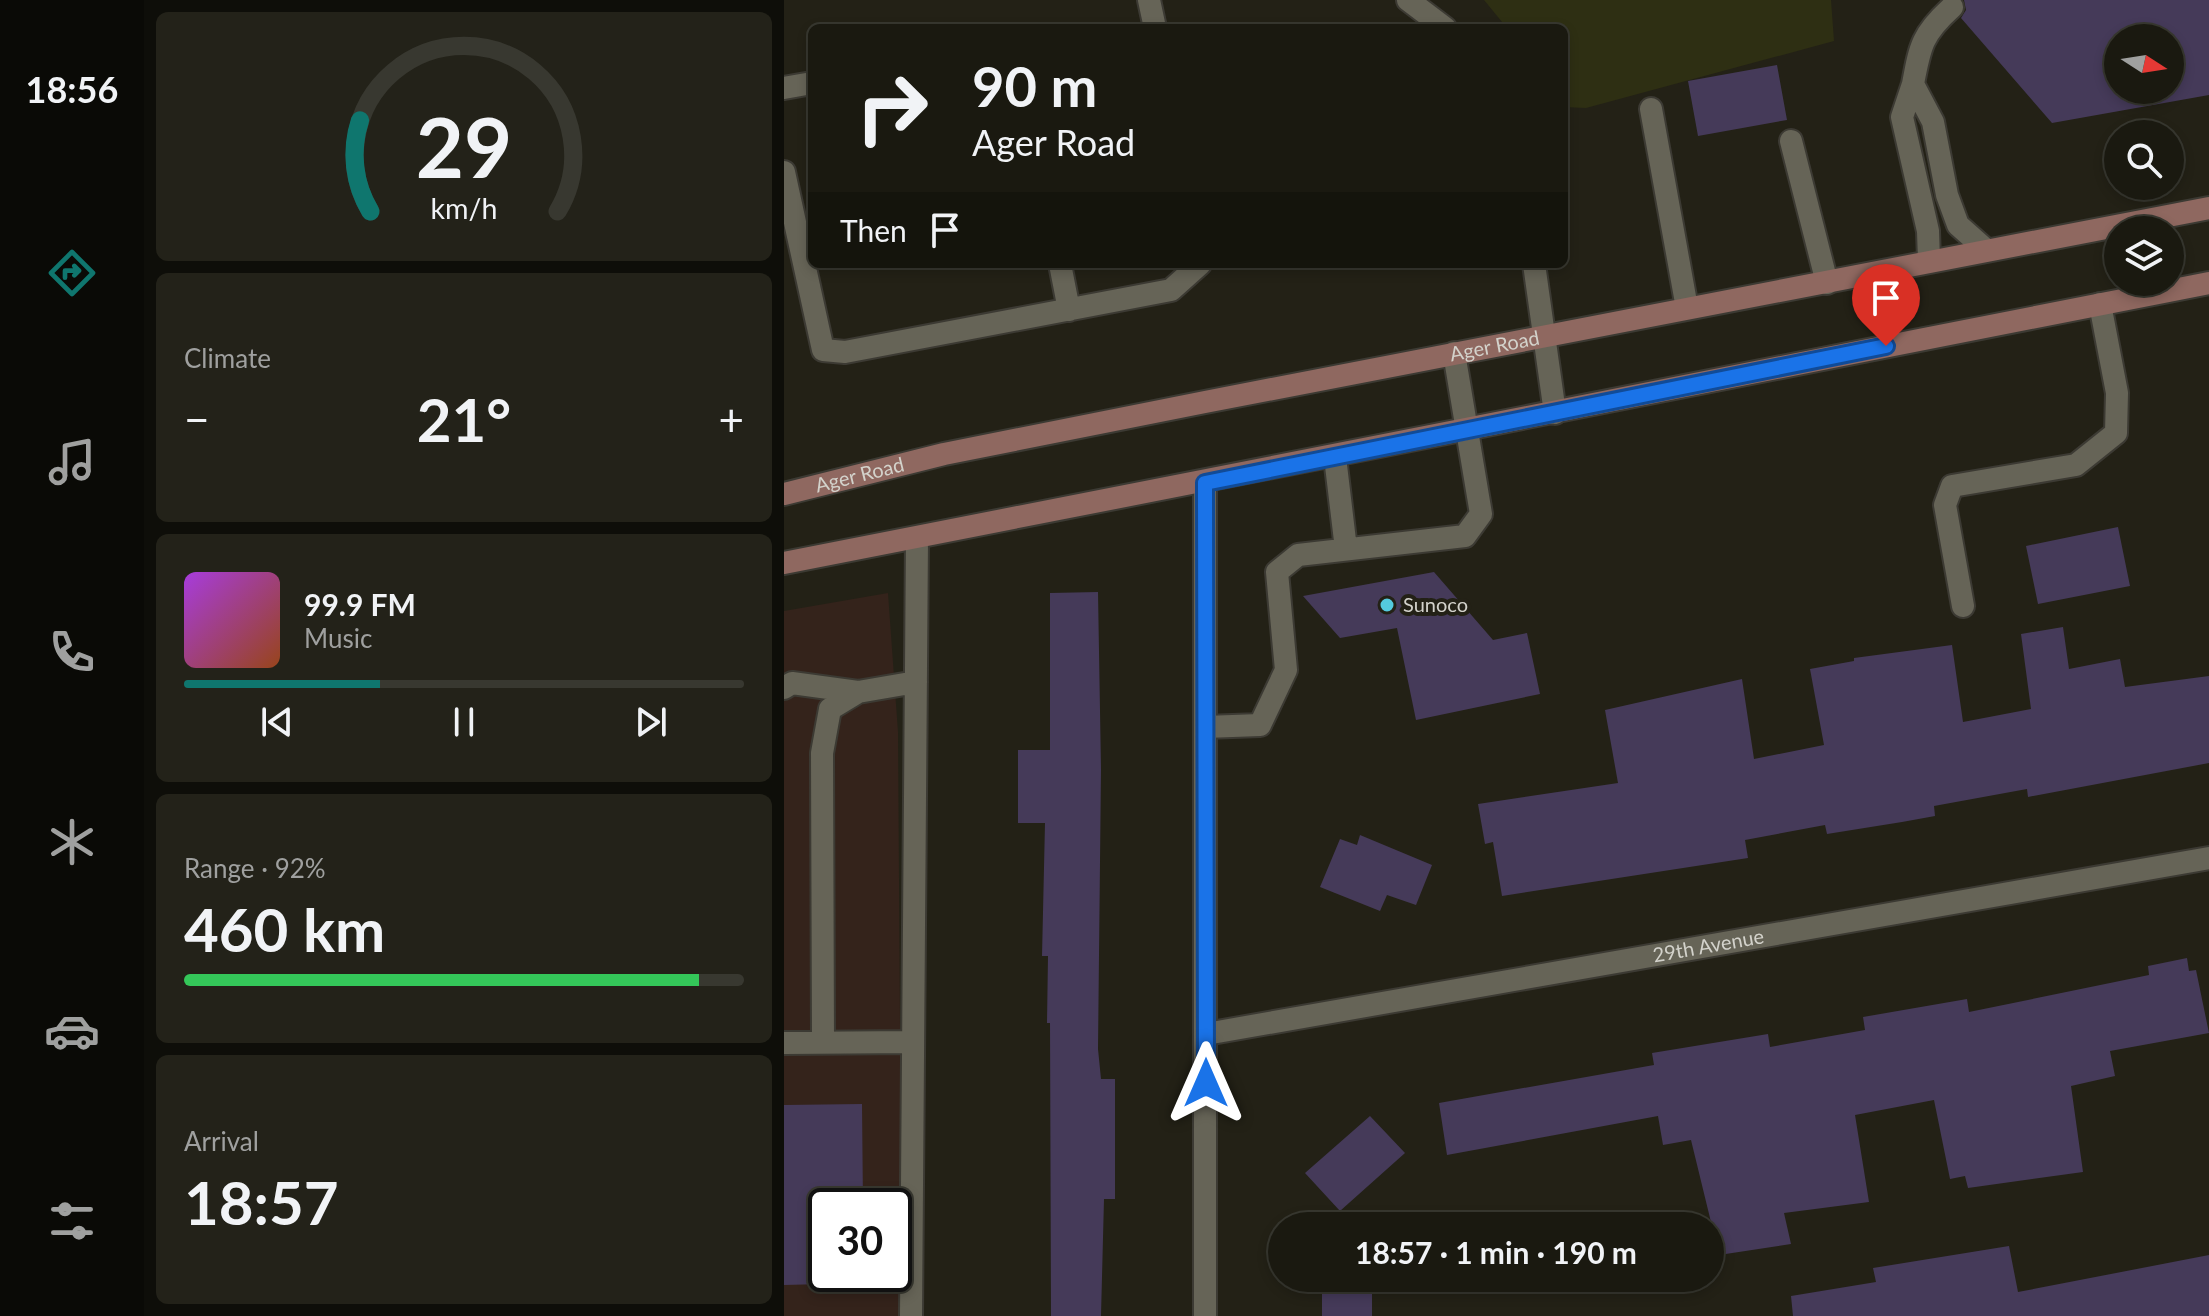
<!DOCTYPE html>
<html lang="en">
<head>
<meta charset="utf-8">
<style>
	:root { --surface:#1a1910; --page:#232219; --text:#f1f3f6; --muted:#9fa09f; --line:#383830; --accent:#0f766e }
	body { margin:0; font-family:Lato,sans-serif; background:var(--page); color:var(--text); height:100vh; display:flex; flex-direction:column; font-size:30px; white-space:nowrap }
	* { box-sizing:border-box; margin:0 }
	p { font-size:26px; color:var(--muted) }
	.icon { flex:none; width:44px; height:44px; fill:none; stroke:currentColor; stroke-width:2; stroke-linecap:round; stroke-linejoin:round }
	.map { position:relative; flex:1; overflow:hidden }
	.side { display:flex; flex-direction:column; gap:12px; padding:12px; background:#0e0e09; width:640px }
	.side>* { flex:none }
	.top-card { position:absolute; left:24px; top:24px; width:760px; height:244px; border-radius:12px; box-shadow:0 4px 12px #0003,0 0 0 2px var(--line); background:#1a1910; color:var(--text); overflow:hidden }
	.needle { width:52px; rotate:102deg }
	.tools { position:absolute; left:1320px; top:24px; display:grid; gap:16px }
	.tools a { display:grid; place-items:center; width:80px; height:80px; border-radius:50%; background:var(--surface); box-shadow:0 4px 12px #0003,0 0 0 2px var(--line); font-size:40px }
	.speed { position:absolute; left:24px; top:1188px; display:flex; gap:16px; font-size:40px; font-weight:700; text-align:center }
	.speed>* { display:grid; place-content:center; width:104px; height:104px; border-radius:50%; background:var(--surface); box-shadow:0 4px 12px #0003,0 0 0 2px var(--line); line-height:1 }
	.speed .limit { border:4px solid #111; border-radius:12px; background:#fff; color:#111 }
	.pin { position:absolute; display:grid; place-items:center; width:68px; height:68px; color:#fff; margin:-82px -34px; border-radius:50% 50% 50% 0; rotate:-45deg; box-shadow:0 0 8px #0007 }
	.pin .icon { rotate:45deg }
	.me { position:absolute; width:88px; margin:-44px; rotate:0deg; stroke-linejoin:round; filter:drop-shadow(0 0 6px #0008) }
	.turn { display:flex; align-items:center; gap:28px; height:168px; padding:0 32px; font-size:36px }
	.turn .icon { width:104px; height:104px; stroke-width:2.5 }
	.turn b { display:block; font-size:56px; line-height:68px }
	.then { display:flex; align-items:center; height:76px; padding:0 32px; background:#0003; gap:16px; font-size:30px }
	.big { font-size:60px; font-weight:700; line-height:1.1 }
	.side .card { flex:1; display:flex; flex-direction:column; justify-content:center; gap:12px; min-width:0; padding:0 28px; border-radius:12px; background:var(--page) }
	.side .dial { align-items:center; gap:0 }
	.dial svg { height:208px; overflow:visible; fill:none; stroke:var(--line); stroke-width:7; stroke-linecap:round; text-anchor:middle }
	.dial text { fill:var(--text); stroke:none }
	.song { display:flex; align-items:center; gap:24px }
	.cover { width:96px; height:96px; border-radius:12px; background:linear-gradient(135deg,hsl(280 70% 55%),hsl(20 70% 35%)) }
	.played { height:8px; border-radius:4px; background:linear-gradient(90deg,var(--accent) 35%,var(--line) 35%) }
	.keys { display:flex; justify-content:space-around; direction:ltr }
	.heat { display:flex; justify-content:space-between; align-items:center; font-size:44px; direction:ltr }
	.charge { height:12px; border-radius:6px; background:linear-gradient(90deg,#34c759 92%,var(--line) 0) }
	.trip { position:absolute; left:484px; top:1212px; width:456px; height:80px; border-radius:40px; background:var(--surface); box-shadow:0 4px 12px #0003,0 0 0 2px var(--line); font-weight:700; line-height:80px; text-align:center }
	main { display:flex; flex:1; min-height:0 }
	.tab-bar { display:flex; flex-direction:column; width:144px; justify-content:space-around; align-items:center; background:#0a0a06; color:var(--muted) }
	.tab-bar .icon { width:56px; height:56px }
	.tab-bar .on { color:var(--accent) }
	.tab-bar b { font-size:36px; color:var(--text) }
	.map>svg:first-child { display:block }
</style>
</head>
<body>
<main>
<nav class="tab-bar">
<b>18:56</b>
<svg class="icon on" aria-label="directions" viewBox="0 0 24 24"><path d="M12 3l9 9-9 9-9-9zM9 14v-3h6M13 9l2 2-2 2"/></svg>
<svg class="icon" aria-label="music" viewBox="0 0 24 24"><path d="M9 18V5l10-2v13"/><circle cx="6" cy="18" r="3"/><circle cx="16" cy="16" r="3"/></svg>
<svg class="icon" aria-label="phone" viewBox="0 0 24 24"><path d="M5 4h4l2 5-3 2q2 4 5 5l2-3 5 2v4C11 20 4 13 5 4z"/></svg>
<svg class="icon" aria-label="climate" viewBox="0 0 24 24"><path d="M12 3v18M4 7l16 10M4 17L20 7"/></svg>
<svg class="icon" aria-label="car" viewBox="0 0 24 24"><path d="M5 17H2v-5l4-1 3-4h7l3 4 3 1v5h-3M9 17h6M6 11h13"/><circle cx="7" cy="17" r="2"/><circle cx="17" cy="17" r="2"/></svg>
<svg class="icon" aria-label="filters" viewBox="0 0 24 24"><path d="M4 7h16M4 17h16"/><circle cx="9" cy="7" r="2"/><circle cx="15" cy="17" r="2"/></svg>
</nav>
<section class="side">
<div class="card dial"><svg viewBox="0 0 100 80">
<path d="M14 69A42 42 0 1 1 86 69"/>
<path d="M14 69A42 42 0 0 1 10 34" stroke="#0f766e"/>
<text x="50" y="56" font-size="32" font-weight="700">29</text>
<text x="50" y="72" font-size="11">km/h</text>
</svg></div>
<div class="card"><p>Climate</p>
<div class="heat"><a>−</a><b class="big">21°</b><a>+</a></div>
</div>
<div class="card">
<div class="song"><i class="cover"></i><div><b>99.9 FM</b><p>Music</p></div></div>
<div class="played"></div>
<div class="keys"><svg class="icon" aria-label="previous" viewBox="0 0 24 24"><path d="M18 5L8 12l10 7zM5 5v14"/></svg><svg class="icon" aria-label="pause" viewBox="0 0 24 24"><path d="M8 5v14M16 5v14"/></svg><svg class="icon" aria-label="next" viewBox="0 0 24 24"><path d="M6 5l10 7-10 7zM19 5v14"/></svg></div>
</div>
<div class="card"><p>Range · 92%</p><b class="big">460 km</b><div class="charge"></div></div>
<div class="card"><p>Arrival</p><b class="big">18:57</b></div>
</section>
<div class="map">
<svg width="1425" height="1316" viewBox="0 0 1425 1316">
	<rect width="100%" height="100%" fill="#232116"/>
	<path fill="#34231b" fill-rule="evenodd" d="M104 593 114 732 118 1316H0V611ZM42 1206H110V1274H42Z"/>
	<path fill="#2e2f13" d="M700 0H1047L1050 41 802 108 780 107V28H723Z"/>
	<path fill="#453a59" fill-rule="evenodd" d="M1180 0H1425V95L1268 123 1177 18 1182 10ZM1334 38H1386V90H1334Z
		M993 65 1003 120 914 136 904 81Z
		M1334 527 1346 586 1254 604 1242 546Z
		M650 572 709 640 743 633 756 694 632 720 613 628 556 638 519 596Z
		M314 592 317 769 314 1049 317 1079H331V1199H320L317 1316H267L266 1023H263L264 956H258L261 823H234V750H266V593Z
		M1279 627 1285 669 1336 659 1341 687 1425 676V763L1244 797 1243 789 1150 806 1151 816 1118 822 1043 834 1041 825 961 840 964 858 718 896 709 842 701 844 694 804 834 783 821 710 958 679 970 759 1040 745 1026 669 1070 661V658L1168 645 1179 722 1247 709 1237 634Z
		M576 835 648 865 632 905 603 895 596 911 536 887 556 839 573 845Z
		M1403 958 1405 971 1412 970 1425 1033 1326 1051 1331 1076 1287 1086 1299 1172 1184 1188 1181 1176 1166 1179 1150 1100 1071 1115 1085 1202 1000 1213 1007 1244 935 1255 907 1140 879 1145 874 1116 663 1155 655 1103 870 1065 868 1053 984 1034 986 1047 1081 1030 1079 1017 1183 999 1185 1012 1365 975 1364 966Z
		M78 1104 79 1206H42L40 1284 0 1285V1105Z
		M586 1116 621 1153 556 1211 521 1173Z
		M1225 1246 1234 1292 1425 1255V1316H1009L1007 1296 1092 1282 1089 1268Z
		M538 1281H588V1316H538Z"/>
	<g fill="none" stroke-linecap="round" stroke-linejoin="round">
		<defs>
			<path id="service" d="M365 0 371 28
				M624 0 661 28
				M1129 84C1136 46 1138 34 1168 7
				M0 88 28 83
				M867 109 903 308
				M1007 141 1043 283
				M0 172 39 350 61 352 387 290 416 264
				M1145 260 1144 231 1118 117 1129 84 1149 122 1163 195 1174 225 1201 249
				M276 264 285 310
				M750 264 771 413
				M551 457 562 549
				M1179 606 1161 505 1168 486 1292 465 1332 433 1333 393 1316 304
				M0 688 8 683 74 692
				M421 727 476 725 502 670 493 572 514 555 681 536 697 514 670 353
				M39 1042 38 753 46 709 74 692 132 682
				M0 1043 129 1042
				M127 1316 133 538"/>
			<g id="minor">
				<path d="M421 483V1316"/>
				<path id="s1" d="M422 1034 1425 858"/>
			</g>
			<g id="secondary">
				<path id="s2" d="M0 494 160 454 421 402 1425 208"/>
				<path d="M0 563 1425 283"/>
			</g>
		</defs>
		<use href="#service" stroke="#3c3a33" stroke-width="26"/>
		<use href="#minor" stroke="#3c3a33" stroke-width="26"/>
		<use href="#secondary" stroke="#3c3a33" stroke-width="26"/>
		<use href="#service" stroke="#666457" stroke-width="22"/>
		<use href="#minor" stroke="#666457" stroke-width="22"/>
		<use href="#secondary" stroke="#8f6860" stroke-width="22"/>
	</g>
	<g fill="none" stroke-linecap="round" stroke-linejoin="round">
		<defs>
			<path id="route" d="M422 1083 421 483 1102 346"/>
		</defs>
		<use href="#route" stroke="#114b97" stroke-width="20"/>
		<use href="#route" stroke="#1a73e8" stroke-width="14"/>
	</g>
	<circle fill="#54cade" stroke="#232116" stroke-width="3" cx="603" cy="605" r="8"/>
	<g text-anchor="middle" stroke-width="8" stroke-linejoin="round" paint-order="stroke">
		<g font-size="20" fill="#d3d2cb" stroke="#232116">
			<text dy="7" stroke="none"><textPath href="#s2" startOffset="726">Ager Road</textPath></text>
			<text dy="7" stroke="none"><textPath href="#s2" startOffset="78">Ager Road</textPath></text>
			<text dy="7" stroke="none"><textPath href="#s1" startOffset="510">29th Avenue</textPath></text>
		</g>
		<g font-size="20" fill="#d3d2cb" stroke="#232116" text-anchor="start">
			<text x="619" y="612">Sunoco</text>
		</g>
	</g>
</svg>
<div class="tools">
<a><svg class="needle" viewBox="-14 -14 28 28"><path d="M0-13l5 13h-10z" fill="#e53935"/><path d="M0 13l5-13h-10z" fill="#9fa09f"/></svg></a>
<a><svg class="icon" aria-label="search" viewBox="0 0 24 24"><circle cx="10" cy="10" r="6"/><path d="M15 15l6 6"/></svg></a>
<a><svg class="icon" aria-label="layers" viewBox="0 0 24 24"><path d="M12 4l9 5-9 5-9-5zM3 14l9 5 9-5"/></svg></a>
</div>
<div class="speed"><div class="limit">30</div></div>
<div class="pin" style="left:1102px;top:346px;background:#d93025"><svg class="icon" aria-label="arrive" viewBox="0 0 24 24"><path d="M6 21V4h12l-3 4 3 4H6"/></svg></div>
<svg class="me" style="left:422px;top:1083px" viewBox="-20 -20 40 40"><path d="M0-17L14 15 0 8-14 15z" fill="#1a73e8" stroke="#fff" stroke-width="4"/></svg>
<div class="trip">18:57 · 1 min · 190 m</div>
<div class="top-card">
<div class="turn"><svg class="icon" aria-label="right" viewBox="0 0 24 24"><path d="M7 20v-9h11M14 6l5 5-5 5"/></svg><div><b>90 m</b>Ager Road</div></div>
<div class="then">Then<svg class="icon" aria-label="arrive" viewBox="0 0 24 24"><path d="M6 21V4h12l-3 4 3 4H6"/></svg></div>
</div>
</div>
</main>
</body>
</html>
